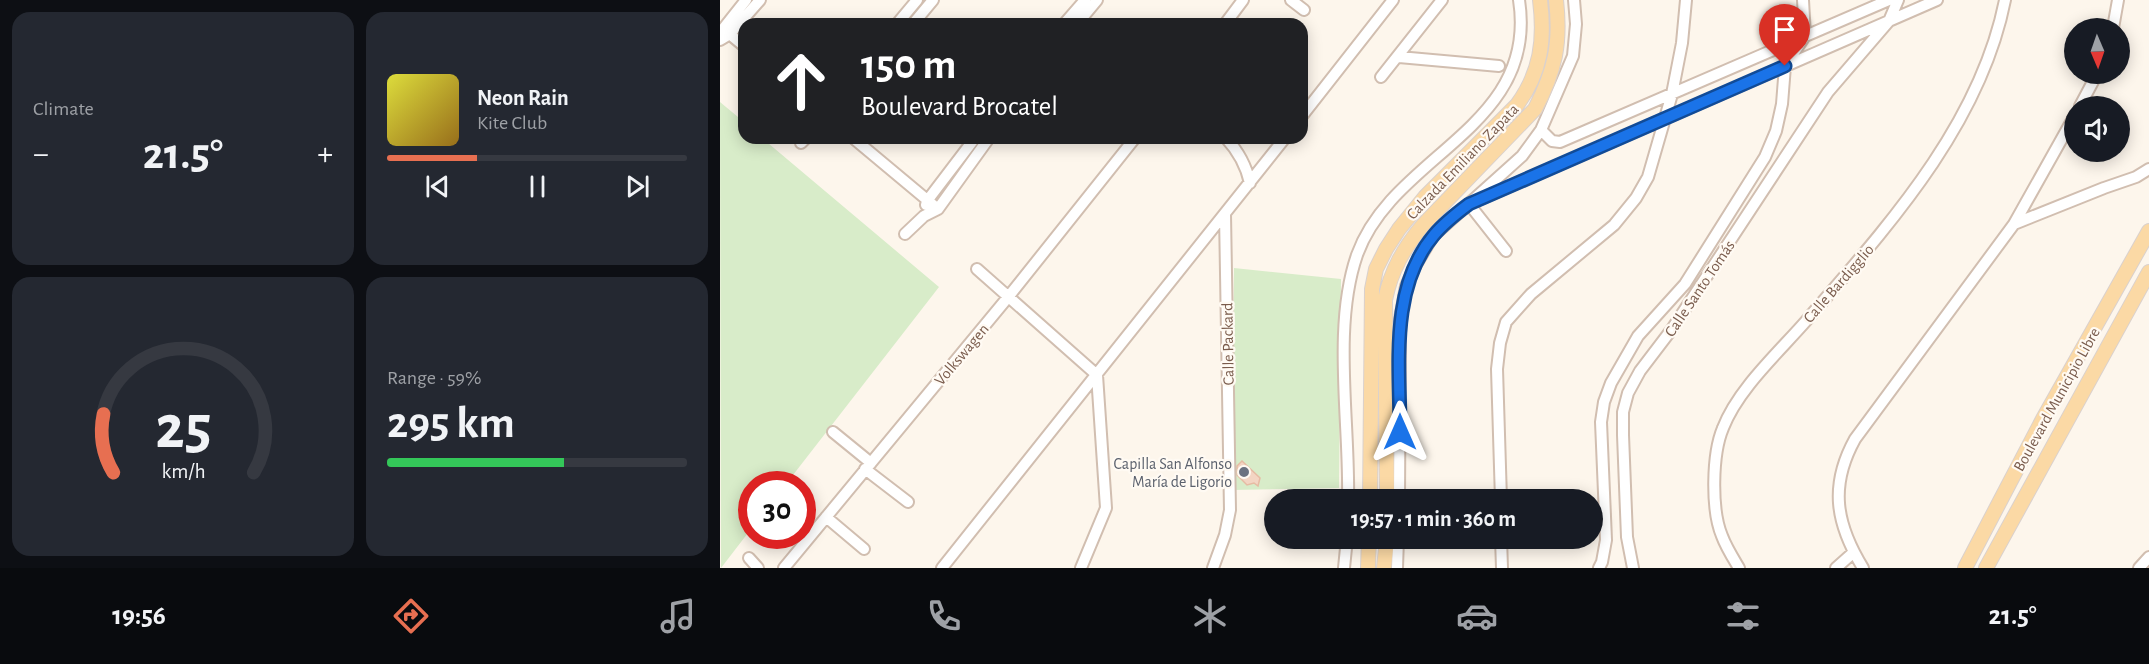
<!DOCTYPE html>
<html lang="en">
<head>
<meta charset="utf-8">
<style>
	:root { --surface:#171b24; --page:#242831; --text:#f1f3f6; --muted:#9ea1a6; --line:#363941; --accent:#e76f51 }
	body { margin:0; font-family:"Alegreya Sans",sans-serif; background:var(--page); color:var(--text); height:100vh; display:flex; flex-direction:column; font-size:22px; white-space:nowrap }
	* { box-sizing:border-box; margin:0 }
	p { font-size:20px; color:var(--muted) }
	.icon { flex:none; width:33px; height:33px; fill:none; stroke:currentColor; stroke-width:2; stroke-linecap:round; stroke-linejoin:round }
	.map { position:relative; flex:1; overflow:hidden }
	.sheet { display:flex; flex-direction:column; gap:12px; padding:12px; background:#0d0f14; width:720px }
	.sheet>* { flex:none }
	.top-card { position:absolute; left:18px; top:18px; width:570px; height:126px; border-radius:18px; box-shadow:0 3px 15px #0003; background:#202124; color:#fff; overflow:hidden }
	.needle { width:39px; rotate:178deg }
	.tools { position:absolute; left:1344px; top:18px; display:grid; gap:12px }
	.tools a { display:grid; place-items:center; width:66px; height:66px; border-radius:50%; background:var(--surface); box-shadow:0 3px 15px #0003; font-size:30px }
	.speed { position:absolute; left:18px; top:471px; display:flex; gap:12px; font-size:30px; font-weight:700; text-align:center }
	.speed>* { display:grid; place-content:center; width:78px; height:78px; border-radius:50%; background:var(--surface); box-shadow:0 3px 15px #0003; line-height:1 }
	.speed .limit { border:9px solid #d22; background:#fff; color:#111 }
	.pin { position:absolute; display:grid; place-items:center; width:51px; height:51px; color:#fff; margin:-62px -26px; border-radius:50% 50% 50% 0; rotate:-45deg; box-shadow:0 0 6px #0007 }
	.pin .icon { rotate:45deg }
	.me { position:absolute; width:66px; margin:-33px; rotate:0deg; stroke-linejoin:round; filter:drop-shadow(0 0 4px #0008) }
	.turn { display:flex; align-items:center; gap:21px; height:126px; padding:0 24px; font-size:27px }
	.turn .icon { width:78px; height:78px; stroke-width:2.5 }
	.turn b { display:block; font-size:42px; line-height:51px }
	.big { font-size:45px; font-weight:700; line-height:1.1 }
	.sheet .tile { flex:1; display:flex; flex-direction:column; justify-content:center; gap:9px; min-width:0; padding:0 21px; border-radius:18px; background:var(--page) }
	.sheet .dial { align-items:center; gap:0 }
	.dial svg { height:156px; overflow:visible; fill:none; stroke:var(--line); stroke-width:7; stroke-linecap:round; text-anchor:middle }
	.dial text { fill:var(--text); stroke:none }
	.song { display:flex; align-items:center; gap:18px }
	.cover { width:72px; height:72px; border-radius:9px; background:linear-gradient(135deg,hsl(60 70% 55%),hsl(40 70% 35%)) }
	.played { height:6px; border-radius:3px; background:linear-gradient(90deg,var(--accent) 30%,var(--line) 30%) }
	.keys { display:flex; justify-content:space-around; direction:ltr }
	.heat { display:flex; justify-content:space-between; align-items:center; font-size:33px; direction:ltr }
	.charge { height:9px; border-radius:4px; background:linear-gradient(90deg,#34c759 59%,var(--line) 0) }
	.sheet .tiles { flex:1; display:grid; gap:12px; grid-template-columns:repeat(2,1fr) }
	.trip { position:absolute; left:544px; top:489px; width:339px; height:60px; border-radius:30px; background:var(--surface); box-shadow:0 3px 15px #0003; font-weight:700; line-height:60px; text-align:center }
	.menu { display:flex; height:96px; justify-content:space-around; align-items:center; background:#090b0e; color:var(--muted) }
	.menu .icon { width:42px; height:42px }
	.menu .selected { color:var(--accent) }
	.menu b { font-size:27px; color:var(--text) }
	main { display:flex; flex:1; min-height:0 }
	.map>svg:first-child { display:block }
</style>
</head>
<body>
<main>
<section class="sheet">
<div class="tiles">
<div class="tile"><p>Climate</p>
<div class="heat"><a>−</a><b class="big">21.5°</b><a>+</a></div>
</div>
<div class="tile">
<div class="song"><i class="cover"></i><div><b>Neon Rain</b><p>Kite Club</p></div></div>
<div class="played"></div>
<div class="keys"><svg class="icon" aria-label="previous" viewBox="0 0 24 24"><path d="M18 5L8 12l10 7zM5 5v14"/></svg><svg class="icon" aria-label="pause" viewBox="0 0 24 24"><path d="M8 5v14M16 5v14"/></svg><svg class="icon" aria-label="next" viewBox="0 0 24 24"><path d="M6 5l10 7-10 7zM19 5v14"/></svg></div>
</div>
<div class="tile dial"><svg viewBox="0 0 100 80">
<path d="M14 69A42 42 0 1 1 86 69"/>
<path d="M14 69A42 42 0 0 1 9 39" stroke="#e76f51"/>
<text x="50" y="56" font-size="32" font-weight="700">25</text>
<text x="50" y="72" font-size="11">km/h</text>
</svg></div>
<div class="tile"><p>Range · 59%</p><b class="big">295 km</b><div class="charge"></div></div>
</div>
</section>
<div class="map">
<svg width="1429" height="568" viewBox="0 0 1429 568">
	<rect width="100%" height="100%" fill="#fdf6ec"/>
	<path fill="#d8ecc9" d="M0 102 24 122V138H42L219 287 66 484H32L31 529 1 568Z
		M514 268 621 279 619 488 512 490Z"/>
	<path fill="#f3d5c3" stroke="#e6bba3" stroke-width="1.5" d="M522 461 540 478 538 486 534 483 527 485 517 475V466Z"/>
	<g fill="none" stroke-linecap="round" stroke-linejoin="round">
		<defs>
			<path id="minor" d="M571 0 584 10
				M177 24 197 0
				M193 24 213 0
				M344 24 365 0
				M357 24 377 0
				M505 24 523 0
				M1393 28 1398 0
				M6 31 24 46
				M2 38 3 29 26 0
				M0 40 10 34 40 0
				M679 57 779 66
				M661 77 722 0
				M1360 106 1377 74
				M582 116 673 0
				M821 130 832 141 840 142 1169 0
				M133 138 218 209
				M506 138C519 152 526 165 530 183
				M81 143 86 138
				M206 205 207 201 255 138
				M1294 224 1384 188 1416 177 1429 169
				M185 234 204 216 218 209 269 138
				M786 251 749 204 1217 0
				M257 269 377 375 386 508 361 568
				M113 432 151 463
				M145 469 188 502
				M628 500C630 423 612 327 637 255 673 154 819 128 799 0
				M679 500 680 319 686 286 694 268 713 236 802 156 821 130 853 56 856 24 854 0
				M781 500 777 369 780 343 786 322 811 294 894 225 916 198 928 177 952 94 962 43 966 0
				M106 517 144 549
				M781 538 782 568
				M29 558 38 568
				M64 568 289 296 415 138
				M222 568 565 138
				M493 568 505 535 510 510 505 214
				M624 568 627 538
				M677 568 678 538
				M879 568 882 562 886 540 881 422 884 402 891 383 918 336 965 284 1045 157 1056 131 1062 104 1065 66 1085 36 1083 0
				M913 568 907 537 903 435V412L908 393 920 371 952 329 1108 92 1169 21 1178 0
				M1019 568C1013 558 1006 547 1002 536 991 510 992 454 1003 428 1018 389 1058 353 1086 321 1167 227 1260 126 1285 0
				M1116 568 1134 552
				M1143 568C1116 524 1109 486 1135 439L1294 224 1354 117
				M1419 568 1429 557"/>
			<path id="major" d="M650 500 652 289 656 269 666 249 679 229 705 197 797 105C821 72 825 40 820 0
				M667 500 665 300C671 270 684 248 703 225L815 109C835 71 841 43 836 0
				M648 568 649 538
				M664 568 667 538
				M1245 568 1323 419 1429 231
				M1266 568 1429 272"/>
		</defs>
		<use href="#minor" stroke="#d1beb0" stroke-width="14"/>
		<use href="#major" stroke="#dad1cd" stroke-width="16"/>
		<use href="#minor" stroke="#fff" stroke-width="10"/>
		<use href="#major" stroke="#fbd9a5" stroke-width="14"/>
	</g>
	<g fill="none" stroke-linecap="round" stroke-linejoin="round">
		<defs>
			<path id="route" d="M680 432C680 366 669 288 714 235 724 223 737 213 749 204L1065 66"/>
		</defs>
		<use href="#route" stroke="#114b97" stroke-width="15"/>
		<use href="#route" stroke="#1a73e8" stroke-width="10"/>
	</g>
	<circle fill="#6b7280" stroke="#fffaf3" stroke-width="2" cx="524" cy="472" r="6"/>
	<g text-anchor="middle" stroke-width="4.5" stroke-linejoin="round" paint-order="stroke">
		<g font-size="16" fill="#7a5c4d" stroke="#fffaf3">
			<text transform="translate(742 161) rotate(-46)" y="6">Calzada Emiliano Zapata</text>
			<text transform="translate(1118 283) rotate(-49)" y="6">Calle Bardigglio</text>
			<text transform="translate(979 288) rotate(-56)" y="6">Calle Santo Tomás</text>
			<text transform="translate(507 344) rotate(-91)" y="6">Calle Packard</text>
			<text transform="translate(241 354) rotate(-50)" y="6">Volkswagen</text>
			<text transform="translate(1336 399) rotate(-61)" y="6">Boulevard Municipio Libre</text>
		</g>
		<g font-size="16" fill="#5b616d" stroke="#fffaf3" text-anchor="end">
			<text x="512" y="469">Capilla San Alfonso<tspan x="512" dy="18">María de Ligorio</tspan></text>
		</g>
	</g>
</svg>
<div class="tools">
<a><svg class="needle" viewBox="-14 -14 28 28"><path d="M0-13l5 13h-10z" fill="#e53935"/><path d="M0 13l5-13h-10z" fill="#9ea1a6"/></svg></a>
<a><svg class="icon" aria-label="sound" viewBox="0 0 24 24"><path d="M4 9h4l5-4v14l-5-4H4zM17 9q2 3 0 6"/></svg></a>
</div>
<div class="speed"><div class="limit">30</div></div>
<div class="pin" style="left:1065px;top:66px;background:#d93025"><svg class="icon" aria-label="arrive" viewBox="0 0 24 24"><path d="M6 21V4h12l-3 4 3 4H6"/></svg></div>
<svg class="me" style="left:680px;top:432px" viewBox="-20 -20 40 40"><path d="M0-17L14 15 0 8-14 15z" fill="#1a73e8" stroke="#fff" stroke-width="4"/></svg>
<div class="trip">19:57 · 1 min · 360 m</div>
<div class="top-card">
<div class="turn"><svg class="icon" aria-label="ahead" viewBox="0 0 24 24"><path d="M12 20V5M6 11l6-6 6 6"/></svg><div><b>150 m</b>Boulevard Brocatel</div></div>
</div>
</div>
</main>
<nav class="menu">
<b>19:56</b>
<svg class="icon selected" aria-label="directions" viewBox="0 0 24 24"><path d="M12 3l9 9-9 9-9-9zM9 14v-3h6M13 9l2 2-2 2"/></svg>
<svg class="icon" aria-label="music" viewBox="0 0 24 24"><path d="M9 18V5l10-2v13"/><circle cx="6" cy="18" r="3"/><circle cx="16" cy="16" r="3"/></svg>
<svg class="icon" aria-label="phone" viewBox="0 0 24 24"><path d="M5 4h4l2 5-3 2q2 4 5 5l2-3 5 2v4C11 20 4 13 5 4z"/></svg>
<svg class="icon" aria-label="climate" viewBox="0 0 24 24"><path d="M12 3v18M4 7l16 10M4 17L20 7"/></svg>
<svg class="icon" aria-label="car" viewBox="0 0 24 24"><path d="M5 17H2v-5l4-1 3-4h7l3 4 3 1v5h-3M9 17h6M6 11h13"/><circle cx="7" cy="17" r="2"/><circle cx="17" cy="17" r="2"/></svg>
<svg class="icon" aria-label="filters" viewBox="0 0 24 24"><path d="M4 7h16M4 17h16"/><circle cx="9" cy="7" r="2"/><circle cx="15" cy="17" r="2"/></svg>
<b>21.5°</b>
</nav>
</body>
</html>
